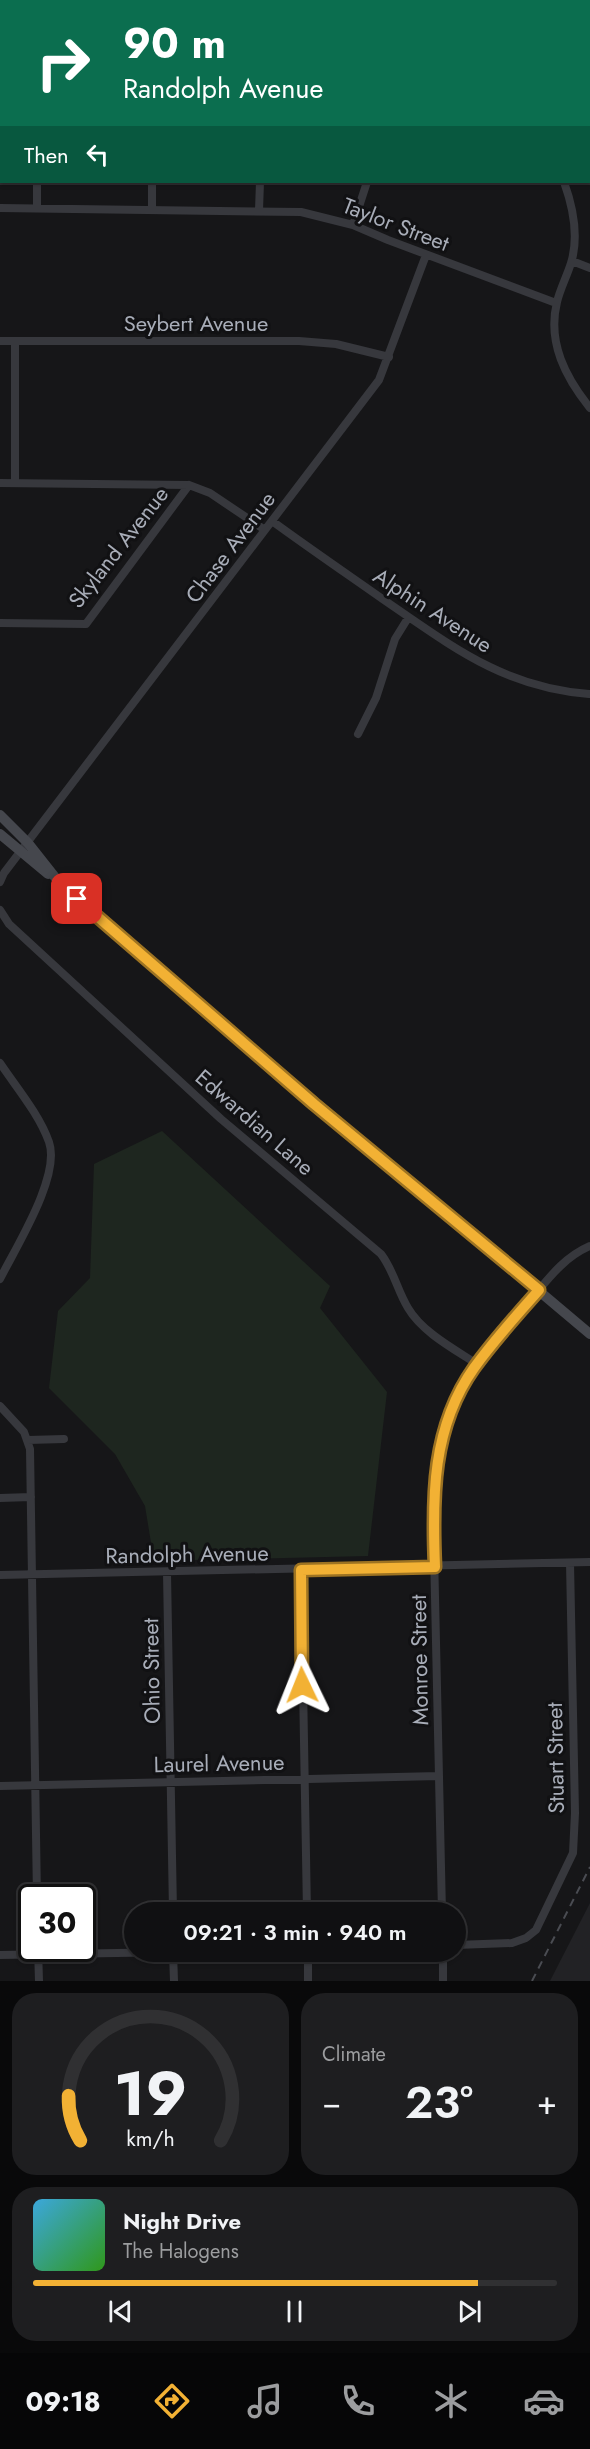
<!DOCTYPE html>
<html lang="en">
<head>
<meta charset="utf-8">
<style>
	:root { --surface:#101012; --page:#1e1e20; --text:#f1f3f6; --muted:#9c9d9f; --line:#303032; --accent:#f2b134 }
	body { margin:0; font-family:Jost,sans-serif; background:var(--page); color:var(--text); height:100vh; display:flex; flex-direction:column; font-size:22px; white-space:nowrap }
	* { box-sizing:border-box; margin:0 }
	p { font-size:20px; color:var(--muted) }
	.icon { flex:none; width:33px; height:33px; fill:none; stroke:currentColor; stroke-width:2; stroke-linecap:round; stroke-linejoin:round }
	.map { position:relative; height:1981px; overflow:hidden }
	.details { display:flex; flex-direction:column; gap:12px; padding:12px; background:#09090a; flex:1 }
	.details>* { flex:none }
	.guide { position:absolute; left:0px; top:0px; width:591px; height:183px; box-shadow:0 2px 4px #0004,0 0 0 2px var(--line); background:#0b6e4f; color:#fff; overflow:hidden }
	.speed { position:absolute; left:18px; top:1884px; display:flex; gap:12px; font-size:30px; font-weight:700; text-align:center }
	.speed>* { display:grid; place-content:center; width:78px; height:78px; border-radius:50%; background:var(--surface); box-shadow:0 2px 4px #0004,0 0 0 2px var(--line); line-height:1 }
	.speed .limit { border:3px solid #111; border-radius:9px; background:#fff; color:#111 }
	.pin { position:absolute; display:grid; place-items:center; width:51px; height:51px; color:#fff; margin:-26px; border-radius:12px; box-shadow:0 3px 9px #0006 }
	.me { position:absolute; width:66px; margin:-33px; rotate:358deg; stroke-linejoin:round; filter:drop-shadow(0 0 4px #0008) }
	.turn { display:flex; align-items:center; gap:21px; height:126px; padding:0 24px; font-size:27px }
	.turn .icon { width:78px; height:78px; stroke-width:2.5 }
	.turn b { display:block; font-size:42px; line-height:51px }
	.then { display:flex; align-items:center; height:57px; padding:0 24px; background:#0003; gap:12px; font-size:22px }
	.big { font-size:45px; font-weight:600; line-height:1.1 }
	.details .tile { flex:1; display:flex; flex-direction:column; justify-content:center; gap:9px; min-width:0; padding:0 21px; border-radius:24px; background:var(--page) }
	.details .dial { align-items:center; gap:0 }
	.dial svg { height:156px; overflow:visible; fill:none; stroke:var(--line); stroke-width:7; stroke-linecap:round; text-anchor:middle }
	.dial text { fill:var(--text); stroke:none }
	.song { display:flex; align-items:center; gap:18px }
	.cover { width:72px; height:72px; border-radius:9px; background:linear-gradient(135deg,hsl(200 70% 55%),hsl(110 70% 35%)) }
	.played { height:6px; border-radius:3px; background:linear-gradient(90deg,var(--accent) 85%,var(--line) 85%) }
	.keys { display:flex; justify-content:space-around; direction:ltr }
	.heat { display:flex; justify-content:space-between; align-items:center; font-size:33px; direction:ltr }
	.details .tiles { flex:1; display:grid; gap:12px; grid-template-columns:1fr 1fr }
	.tile:last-child { grid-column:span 2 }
	.trip { position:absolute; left:124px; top:1902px; width:342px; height:60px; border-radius:30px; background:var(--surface); box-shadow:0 2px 4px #0004,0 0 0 2px var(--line); font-weight:600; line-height:60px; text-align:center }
	.menu { display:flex; height:96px; justify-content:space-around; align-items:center; background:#060607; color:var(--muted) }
	.menu .icon { width:42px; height:42px }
	.menu .selected { color:var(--accent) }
	.menu b { font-size:27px; color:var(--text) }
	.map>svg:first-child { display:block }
</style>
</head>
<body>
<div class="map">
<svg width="590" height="1981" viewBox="0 0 590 1981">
	<rect width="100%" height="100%" fill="#161618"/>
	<path fill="#222225" d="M590 1903V1981H550Z"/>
	<path fill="#1e261f" d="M162 1131 330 1286 320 1308 387 1392 368 1556 154 1561 145 1506 115 1454 49 1388 58 1311 90 1278 94 1164Z"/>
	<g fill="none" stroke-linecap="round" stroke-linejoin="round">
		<path stroke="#37383d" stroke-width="8" d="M37 182V208
			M564 182C573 207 579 237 571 263 567 276 560 289 557 302 547 343 566 378 590 408
			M0 208 301 212 353 225 388 240 556 303
			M152 209V182
			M259 210 260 182
			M353 225 367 182
			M572 261 590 268
			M0 341H299L336 344 389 357
			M0 483 189 485 210 493 265 530
			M15 483V341
			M272 521C309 548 347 574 384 600 453 647 503 687 589 694
			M0 623 86 624 189 485
			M358 734 376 698 395 639 408 618
			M0 882 4 873 379 380 426 255
			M0 910 9 924 221 1119 381 1254C394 1271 397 1290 408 1308 422 1332 454 1349 477 1364
			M0 1063C16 1087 39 1114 49 1142 61 1176 16 1247 0 1279
			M0 1406 24 1432 30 1449 37 1898
			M28 1440 64 1439
			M0 1498 31 1497
			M301 1570 307 1912
			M167 1573 173 1912
			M0 1575 590 1562
			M0 1786 439 1776
			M442 1912 433 1507C435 1414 470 1372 527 1304 546 1282 562 1258 590 1246
			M456 1945 512 1943 526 1938 536 1930 573 1853 575 1813 570 1563
			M38 1948 39 1981
			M173 1952 174 1981
			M308 1952V1981
			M443 1952V1981
			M0 1955 175 1952"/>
		<path stroke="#45474d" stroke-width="10" d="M0 815 28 843 62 886 137 952 590 1334
			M0 834 48 874"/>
		<path stroke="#4a4c52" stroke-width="2" stroke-dasharray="8 6" stroke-linecap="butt" d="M532 1981 590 1867"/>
	</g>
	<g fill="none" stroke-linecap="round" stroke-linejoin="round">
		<defs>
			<path id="route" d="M77 899 314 1104 539 1290C517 1315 494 1340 474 1368 432 1427 432 1497 435 1567L301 1570 302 1685"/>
		</defs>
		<use href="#route" stroke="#9d7322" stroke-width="15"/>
		<use href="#route" stroke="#f2b134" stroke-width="10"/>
	</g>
	<g text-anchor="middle" stroke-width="6" stroke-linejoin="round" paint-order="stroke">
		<g font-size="22" fill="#a8adb8" stroke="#111113">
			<text transform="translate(396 224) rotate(21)" y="8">Taylor Street</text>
			<text x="196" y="331">Seybert Avenue</text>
			<text transform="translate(118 547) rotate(-52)" y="8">Skyland Avenue</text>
			<text transform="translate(230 547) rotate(-53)" y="8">Chase Avenue</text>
			<text transform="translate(433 610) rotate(33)" y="8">Alphin Avenue</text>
			<text transform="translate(255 1122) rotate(41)" y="8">Edwardian Lane</text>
			<text transform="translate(187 1554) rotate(-1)" y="8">Randolph Avenue</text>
			<text transform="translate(419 1660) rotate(-91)" y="8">Monroe Street</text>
			<text transform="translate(151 1671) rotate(-91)" y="8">Ohio Street</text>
			<text transform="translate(555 1758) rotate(-91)" y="8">Stuart Street</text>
			<text transform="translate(219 1763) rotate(-1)" y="8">Laurel Avenue</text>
		</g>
	</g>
</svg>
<div class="speed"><div class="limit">30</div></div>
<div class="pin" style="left:77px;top:899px;background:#d93025"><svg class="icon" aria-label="arrive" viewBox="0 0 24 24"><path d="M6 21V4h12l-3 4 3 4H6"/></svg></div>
<svg class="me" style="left:302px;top:1685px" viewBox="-20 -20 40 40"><path d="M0-17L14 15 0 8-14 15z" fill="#f2b134" stroke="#fff" stroke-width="4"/></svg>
<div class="trip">09:21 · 3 min · 940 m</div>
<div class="guide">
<div class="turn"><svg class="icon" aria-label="right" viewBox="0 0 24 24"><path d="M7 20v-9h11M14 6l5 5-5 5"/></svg><div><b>90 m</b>Randolph Avenue</div></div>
<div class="then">Then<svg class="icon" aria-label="left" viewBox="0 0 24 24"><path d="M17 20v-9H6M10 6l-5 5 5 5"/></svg></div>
</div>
</div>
<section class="details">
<div class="tiles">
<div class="tile dial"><svg viewBox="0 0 100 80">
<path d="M14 69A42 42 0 1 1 86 69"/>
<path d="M14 69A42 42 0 0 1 8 46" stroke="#f2b134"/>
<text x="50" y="56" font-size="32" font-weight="700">19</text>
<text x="50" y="72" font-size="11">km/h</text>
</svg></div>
<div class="tile"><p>Climate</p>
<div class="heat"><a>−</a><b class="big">23°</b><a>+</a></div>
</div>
<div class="tile">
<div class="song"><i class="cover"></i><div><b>Night Drive</b><p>The Halogens</p></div></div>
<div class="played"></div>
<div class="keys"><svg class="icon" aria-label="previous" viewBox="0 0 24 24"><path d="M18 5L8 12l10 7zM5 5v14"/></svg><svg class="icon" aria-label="pause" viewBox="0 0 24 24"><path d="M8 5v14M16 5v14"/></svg><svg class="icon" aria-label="next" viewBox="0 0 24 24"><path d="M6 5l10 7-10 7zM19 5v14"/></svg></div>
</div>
</div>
</section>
<nav class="menu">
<b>09:18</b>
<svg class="icon selected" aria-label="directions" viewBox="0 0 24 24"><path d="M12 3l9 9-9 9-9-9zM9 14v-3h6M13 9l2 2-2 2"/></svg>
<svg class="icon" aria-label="music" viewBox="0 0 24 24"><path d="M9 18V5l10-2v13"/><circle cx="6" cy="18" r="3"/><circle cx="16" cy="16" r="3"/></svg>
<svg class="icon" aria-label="phone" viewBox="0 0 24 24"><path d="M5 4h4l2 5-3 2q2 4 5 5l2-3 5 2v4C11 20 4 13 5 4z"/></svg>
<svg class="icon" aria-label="climate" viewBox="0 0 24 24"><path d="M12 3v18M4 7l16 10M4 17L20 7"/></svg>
<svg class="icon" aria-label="car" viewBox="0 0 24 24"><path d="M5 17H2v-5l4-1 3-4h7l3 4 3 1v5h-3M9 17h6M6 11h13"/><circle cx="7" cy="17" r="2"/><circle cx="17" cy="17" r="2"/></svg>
</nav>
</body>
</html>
